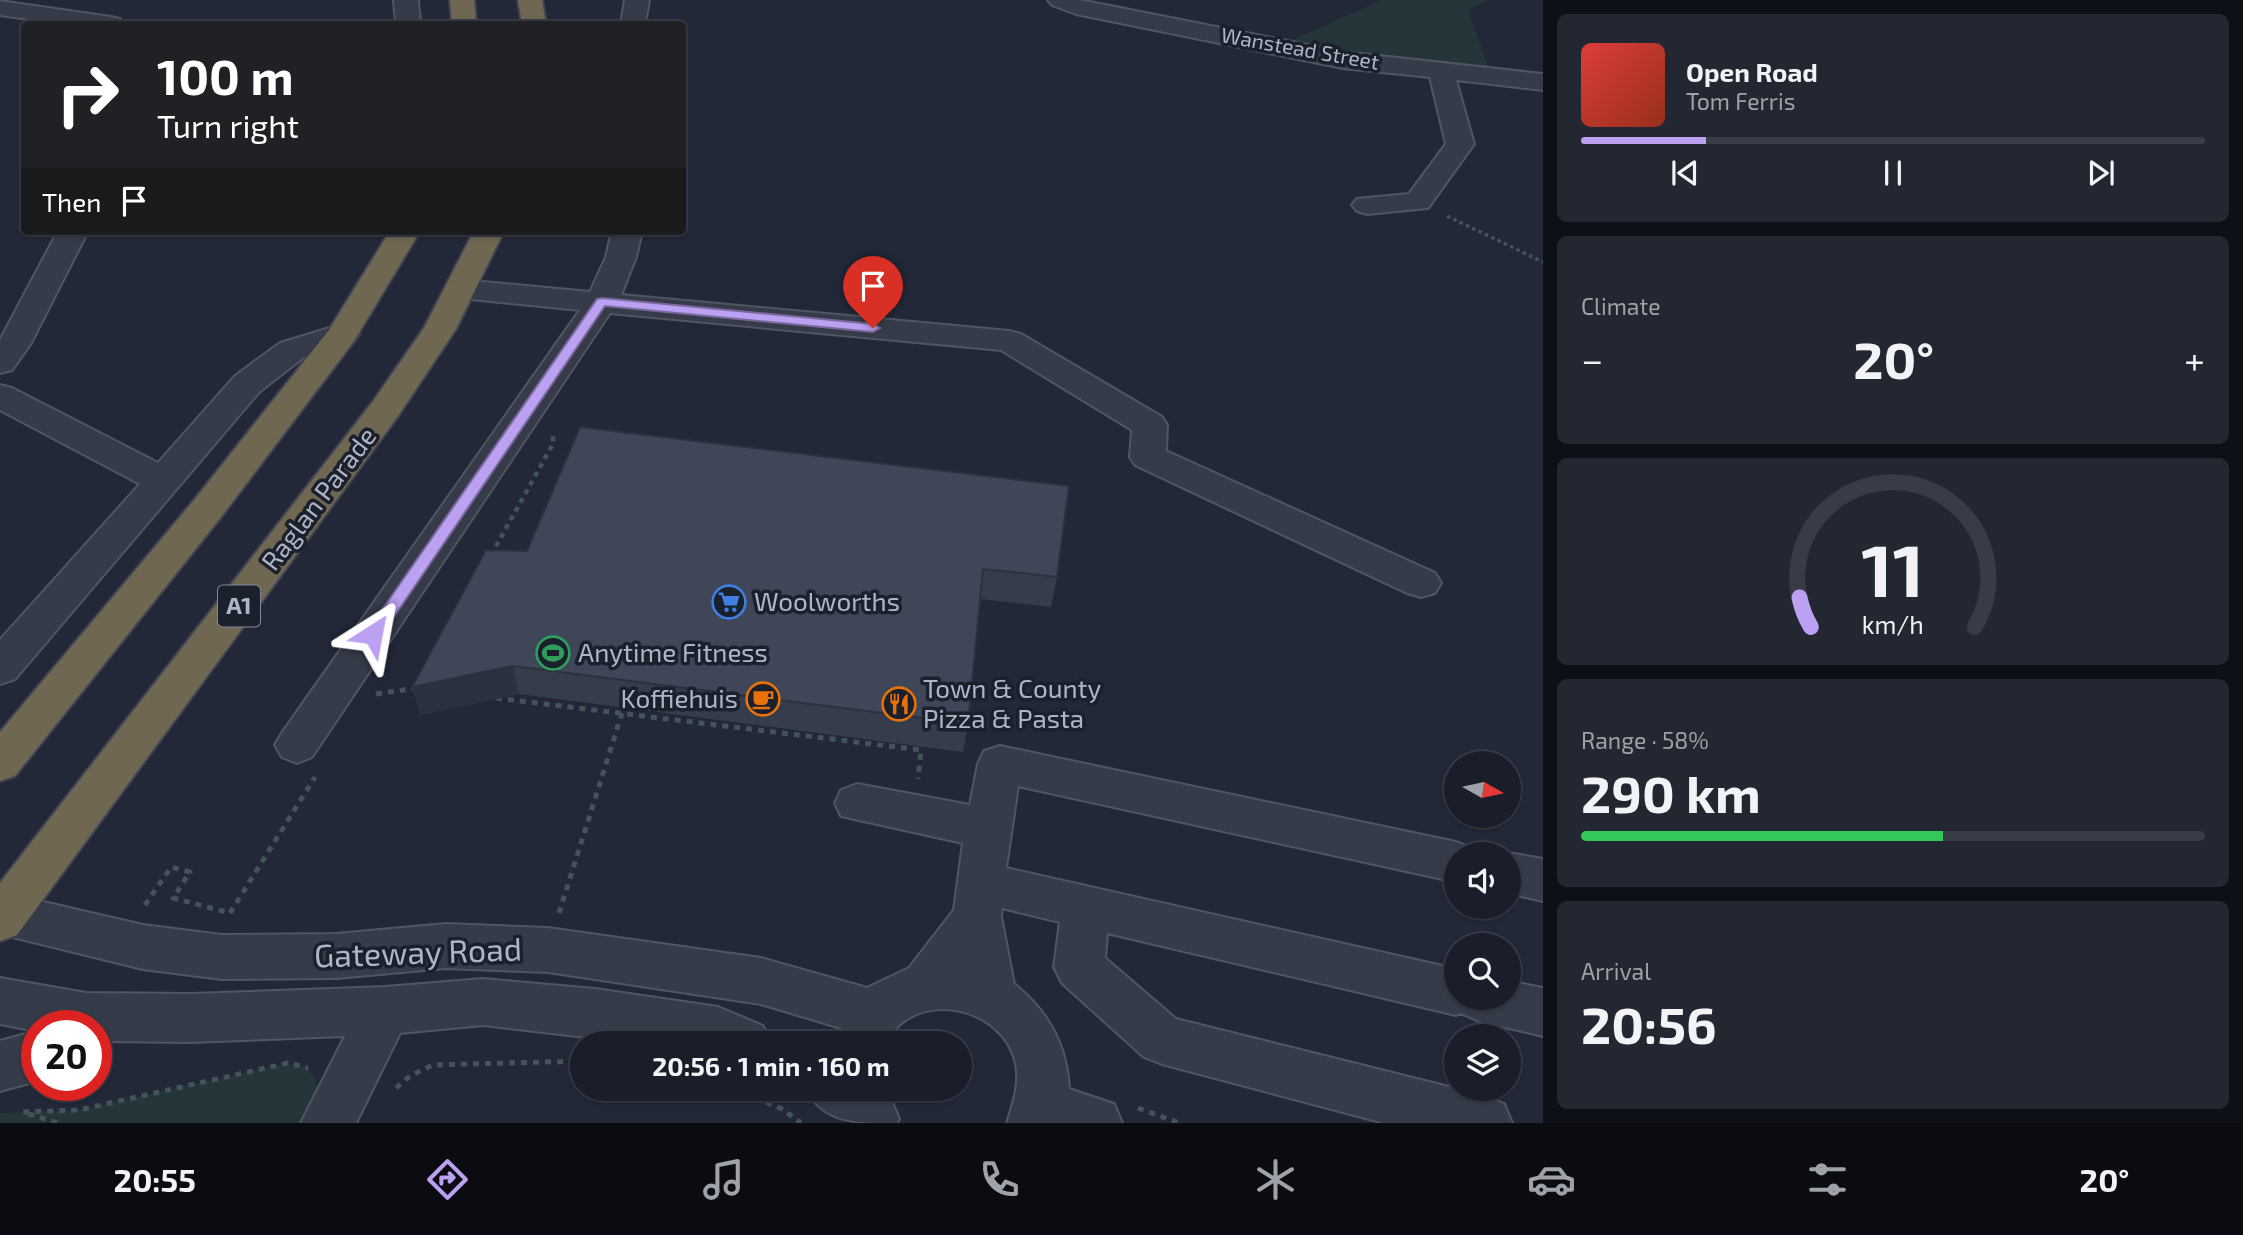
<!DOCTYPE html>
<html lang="en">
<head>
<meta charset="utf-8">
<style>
	:root { --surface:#1a1e2a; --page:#232732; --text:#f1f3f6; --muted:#9fa2a8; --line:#383c47; --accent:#bca0f2 }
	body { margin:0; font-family:"Exo 2",sans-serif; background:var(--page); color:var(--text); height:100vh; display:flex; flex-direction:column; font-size:26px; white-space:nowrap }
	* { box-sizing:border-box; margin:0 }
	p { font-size:23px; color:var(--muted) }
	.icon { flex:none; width:38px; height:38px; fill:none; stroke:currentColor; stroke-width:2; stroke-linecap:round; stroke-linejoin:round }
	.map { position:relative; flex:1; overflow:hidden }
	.details { display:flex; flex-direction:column; gap:14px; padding:14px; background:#0e1017; width:700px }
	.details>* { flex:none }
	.hud { position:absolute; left:21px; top:21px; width:665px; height:214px; border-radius:7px; box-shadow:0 2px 5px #0004,0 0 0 2px var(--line); background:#202124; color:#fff; overflow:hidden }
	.needle { width:46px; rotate:99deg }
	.fabs { position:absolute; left:1444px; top:751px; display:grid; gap:14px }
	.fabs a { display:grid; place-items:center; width:77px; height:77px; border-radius:50%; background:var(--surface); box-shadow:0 2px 5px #0004,0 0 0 2px var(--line); font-size:35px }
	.speed { position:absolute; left:21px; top:1010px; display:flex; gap:14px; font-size:35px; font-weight:700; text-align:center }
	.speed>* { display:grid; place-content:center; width:91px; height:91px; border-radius:50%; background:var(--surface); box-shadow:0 2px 5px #0004,0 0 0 2px var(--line); line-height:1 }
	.speed .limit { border:10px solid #d22; background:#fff; color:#111 }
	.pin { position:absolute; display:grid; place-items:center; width:60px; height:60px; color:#fff; margin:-72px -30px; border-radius:50% 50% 50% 0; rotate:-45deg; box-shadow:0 0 7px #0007 }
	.pin .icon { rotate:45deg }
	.me { position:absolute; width:77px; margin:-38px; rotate:34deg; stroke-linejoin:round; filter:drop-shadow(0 0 5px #0008) }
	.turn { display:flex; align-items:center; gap:24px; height:147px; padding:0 21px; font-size:32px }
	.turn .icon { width:91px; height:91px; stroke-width:2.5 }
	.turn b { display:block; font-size:49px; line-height:60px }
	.then { display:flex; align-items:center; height:66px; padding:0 21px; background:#0003; gap:14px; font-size:26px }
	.big { font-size:52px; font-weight:700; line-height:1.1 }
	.details .tile { flex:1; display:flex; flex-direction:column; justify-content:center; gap:10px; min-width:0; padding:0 24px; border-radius:10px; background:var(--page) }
	.details .dial { align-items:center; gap:0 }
	.dial svg { height:182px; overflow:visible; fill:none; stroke:var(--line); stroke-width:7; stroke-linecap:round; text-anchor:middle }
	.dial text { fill:var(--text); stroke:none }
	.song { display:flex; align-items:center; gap:21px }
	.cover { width:84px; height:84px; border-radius:10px; background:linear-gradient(135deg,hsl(0 70% 55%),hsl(10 70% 35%)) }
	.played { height:7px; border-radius:4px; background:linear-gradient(90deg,var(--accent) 20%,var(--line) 20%) }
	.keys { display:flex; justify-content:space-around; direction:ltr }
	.heat { display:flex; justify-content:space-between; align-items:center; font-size:38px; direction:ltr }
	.charge { height:10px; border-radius:5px; background:linear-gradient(90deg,#34c759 58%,var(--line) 0) }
	.trip { position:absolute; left:570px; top:1031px; width:402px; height:70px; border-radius:35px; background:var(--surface); box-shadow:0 2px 5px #0004,0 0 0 2px var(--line); font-weight:700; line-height:70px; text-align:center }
	.tab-bar { display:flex; height:112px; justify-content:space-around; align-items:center; background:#0a0c11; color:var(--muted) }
	.tab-bar .icon { width:49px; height:49px }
	.tab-bar .selected { color:var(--accent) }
	.tab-bar b { font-size:32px; color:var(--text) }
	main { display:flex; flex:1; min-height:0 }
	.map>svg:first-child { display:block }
</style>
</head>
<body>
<main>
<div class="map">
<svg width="1543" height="1123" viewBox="0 0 1543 1123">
	<rect width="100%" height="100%" fill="#222838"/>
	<path fill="#25363b" d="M1381 0H1489L1468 10 1491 76 1278 47Z
		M288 1063 308 1068C324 1090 316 1100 305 1123H0V1113L79 1110Z"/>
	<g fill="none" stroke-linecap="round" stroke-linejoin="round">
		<defs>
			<path id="minor" d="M394 0H418L420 24H396Z
				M625 0H649L645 24H621Z
				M1048 0H1080L1343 52 1543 74V90L1456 80 1474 144 1428 208 1367 214 1357 211 1352 205 1357 199 1409 194 1446 144 1430 77 1343 68 1076 14 1052 5Z
				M0 1 111 17 120 19 123 24H64L0 15Z
				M58 231H88L31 343 12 370 0 373V340Z
				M612 231H642L636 257 621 295 1009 331 1021 334 1162 417 1167 425 1166 451 1435 573 1441 583 1435 593 1421 597 1407 593 1135 465 1130 457 1132 430 1001 350 610 313 312 757 297 763 282 757 275 745 282 733 580 310 461 298 450 296 445 289 450 282 461 280 590 292 606 257Z
				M343 324 354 327 359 334 354 341 304 357 259 392 15 679 0 684V640L140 484 0 410V385L12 388 158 463 235 376 280 343Z
				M1000 746 1456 842 1472 848 1475 854H1456V882L1018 786 1006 868 1456 969V998H1508V981L1543 988V1036L1479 1021 1461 1013 1456 1015 1107 933 1105 958 1176 1019 1485 1096 1504 1104 1512 1123H1384L1162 1064 1144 1057 1062 983 1054 967 1060 922 1002 908 1001 917 1014 984C1048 1011 1067 1045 1069 1089L1114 1104 1122 1123H1007C1013 1104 1020 1085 1016 1064 1004 1005 913 987 886 1043H834L841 1028 761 1004 548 972 446 968 336 978 222 979 143 969 0 934V892L143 925 222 935 336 934 446 924 548 928 761 958 867 988 909 968 954 910 963 843 841 816 835 803 841 790 857 784 970 805 978 764 984 751Z
				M1508 853 1543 859V901L1508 893V854H1504Z
				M0 978 86 993 191 994 385 987 483 979 595 989 718 1007 763 1026 771 1043H637L483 1025 400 1033 356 1123H301L345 1036 191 1042 96 1041V1026H37V1081L0 1091V1041L36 1031 0 1024Z
				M805 1088H875L891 1100 899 1119 897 1123C855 1123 824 1123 805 1088Z"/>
			<path id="highway" d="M450 0H474L476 24H452Z
				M518 0H542L546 24H522Z
				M390 231H420L354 341 221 517 15 776 0 781V732L195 499 329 330Z
				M474 231H504L456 329 398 416 17 935 0 941V883L374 400 424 328Z"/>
		</defs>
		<use href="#minor" stroke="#505564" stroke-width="4"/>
		<use href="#highway" stroke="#404554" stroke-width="4"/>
		<path stroke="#435359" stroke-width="3.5" stroke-dasharray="3.5 3.5" stroke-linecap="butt" d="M1447 216 1543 262"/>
		<path stroke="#435359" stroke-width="4.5" stroke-dasharray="5 5" stroke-linecap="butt" d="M491 555 553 444V433"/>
		<path stroke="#435359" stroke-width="5" stroke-dasharray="6 6" stroke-linecap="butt" d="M376 694 416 688
			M496 698 921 750 918 779
			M145 905 171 867 190 872 173 898 230 913
			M230 913 315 777
			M559 913 622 713
			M396 1088 410 1076 433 1065 583 1061
			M733 1088 782 1109 801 1123
			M1138 1108 1179 1123
			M57 1123 23 1112 79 1110 288 1063 308 1068"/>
		<use href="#minor" fill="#353b49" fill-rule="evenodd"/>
		<use href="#highway" fill="#6f6752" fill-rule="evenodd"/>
	</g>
	<path fill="#353c4c" d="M580 427 1057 577 1051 607 980 599 968 724 963 752 519 694 420 715 412 687 527 551Z"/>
	<path fill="#2b313e" d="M513 666 519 694 420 715 412 687Z"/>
	<path fill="#3e4658" stroke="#2b313e" stroke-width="2" d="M580 427 1069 486 1057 577 983 569 968 724 513 666 412 687 486 550 527 551Z"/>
	<path fill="#bca0f2" stroke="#7a689d" stroke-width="2" d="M602 298 873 324 880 328 873 332 605 306 379 639H368L365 634 368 630 597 299Z"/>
	<defs>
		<symbol id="supermarket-ring" viewBox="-11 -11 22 22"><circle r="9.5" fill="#1b202d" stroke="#3f7fe0" stroke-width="1.5"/><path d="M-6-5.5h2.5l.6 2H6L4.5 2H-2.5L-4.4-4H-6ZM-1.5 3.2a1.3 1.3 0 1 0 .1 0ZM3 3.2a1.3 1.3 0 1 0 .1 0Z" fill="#3f7fe0"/></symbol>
		<symbol id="stadium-ring" viewBox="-11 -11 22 22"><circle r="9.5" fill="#1b202d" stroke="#2e9e5b" stroke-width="1.5"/><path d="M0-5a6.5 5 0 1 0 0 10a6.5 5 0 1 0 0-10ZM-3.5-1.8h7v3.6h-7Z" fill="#2e9e5b"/></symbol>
		<symbol id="cafe-ring" viewBox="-11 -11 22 22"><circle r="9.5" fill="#1b202d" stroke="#e8710a" stroke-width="1.5"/><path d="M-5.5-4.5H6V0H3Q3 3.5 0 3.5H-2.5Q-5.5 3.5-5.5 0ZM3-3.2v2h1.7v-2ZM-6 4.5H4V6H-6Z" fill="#e8710a"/></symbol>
		<symbol id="restaurant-ring" viewBox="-11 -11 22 22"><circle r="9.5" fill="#1b202d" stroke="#e8710a" stroke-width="1.5"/><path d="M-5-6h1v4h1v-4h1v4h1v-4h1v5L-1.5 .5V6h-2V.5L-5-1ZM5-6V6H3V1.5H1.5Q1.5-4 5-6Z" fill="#e8710a"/></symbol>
	</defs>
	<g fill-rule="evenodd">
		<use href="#supermarket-ring" x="710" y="583" width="38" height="38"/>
		<use href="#stadium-ring" x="534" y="634" width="38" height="38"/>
		<use href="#cafe-ring" x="744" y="680" width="38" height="38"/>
		<use href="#restaurant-ring" x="880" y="685" width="38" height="38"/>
	</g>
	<g text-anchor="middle" stroke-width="7" stroke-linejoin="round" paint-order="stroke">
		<g font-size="21" fill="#b0b5c5" stroke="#1b202d">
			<text transform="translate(1300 49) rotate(10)" y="7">Wanstead Street</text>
		</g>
		<rect fill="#1b202d" stroke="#838897" stroke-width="2" x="218" y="585.5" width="42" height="41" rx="5"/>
		<g font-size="24" font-weight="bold" fill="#b0b5c5">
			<text x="239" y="614">A1</text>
		</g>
		<g font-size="26" fill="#b0b5c5" stroke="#1b202d">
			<text transform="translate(319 499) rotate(-53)" y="9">Raglan Parade</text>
		</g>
		<g font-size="26" fill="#b0b5c5" stroke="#1b202d" text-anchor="start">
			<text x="754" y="611">Woolworths</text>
			<text x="578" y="662">Anytime Fitness</text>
			<text x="923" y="698">Town &amp; County<tspan x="923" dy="30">Pizza &amp; Pasta</tspan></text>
			<text x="738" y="708" text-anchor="end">Koffiehuis</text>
		</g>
		<g font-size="32" fill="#b0b5c5" stroke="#1b202d">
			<text transform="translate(418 953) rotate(-2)" y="11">Gateway Road</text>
		</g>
	</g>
</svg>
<div class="fabs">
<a><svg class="needle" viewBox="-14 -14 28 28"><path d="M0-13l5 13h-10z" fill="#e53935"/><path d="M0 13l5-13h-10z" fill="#9fa2a8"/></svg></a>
<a><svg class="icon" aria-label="sound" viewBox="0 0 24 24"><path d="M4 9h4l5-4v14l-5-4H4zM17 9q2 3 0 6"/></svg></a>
<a><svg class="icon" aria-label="search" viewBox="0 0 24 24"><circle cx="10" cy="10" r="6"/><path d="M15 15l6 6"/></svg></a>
<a><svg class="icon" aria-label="layers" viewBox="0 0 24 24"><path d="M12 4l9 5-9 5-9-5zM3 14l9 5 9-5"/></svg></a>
</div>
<div class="speed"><div class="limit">20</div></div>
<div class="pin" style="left:873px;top:328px;background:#d93025"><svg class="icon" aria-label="arrive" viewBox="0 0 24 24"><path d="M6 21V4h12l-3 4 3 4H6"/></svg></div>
<svg class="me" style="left:373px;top:634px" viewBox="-20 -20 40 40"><path d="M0-17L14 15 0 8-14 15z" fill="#bca0f2" stroke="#fff" stroke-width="4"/></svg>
<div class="trip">20:56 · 1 min · 160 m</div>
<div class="hud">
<div class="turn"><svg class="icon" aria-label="right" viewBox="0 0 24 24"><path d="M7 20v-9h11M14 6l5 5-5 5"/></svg><div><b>100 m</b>Turn right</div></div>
<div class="then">Then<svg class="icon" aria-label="arrive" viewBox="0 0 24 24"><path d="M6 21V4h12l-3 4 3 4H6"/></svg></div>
</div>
</div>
<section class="details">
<div class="tile">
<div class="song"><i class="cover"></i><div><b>Open Road</b><p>Tom Ferris</p></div></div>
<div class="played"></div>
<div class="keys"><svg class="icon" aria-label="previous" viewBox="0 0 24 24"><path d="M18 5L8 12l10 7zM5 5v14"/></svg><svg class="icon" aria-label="pause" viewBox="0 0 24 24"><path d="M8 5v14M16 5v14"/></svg><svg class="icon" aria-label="next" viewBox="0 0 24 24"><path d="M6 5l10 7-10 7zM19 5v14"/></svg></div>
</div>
<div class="tile"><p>Climate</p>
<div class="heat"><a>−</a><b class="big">20°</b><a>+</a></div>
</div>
<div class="tile dial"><svg viewBox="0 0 100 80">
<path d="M14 69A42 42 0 1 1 86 69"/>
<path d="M14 69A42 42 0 0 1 9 56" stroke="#bca0f2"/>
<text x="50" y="56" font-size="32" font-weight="700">11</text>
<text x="50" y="72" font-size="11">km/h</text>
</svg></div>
<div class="tile"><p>Range · 58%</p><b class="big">290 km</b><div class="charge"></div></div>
<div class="tile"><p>Arrival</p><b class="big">20:56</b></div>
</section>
</main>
<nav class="tab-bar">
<b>20:55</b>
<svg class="icon selected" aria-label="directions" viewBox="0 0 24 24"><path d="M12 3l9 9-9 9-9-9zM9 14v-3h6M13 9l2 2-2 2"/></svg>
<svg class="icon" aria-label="music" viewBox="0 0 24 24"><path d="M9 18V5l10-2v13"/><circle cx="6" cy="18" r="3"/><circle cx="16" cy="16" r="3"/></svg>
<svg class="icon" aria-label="phone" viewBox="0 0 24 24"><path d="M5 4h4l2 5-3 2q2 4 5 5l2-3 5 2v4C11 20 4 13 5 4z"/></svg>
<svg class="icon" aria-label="climate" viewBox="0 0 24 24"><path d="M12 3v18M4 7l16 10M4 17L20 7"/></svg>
<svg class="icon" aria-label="car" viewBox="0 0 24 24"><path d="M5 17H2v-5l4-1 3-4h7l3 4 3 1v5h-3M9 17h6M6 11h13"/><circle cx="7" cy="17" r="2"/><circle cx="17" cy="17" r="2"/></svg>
<svg class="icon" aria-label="filters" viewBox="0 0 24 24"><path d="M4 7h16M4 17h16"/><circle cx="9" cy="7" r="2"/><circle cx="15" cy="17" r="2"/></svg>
<b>20°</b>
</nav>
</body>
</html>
